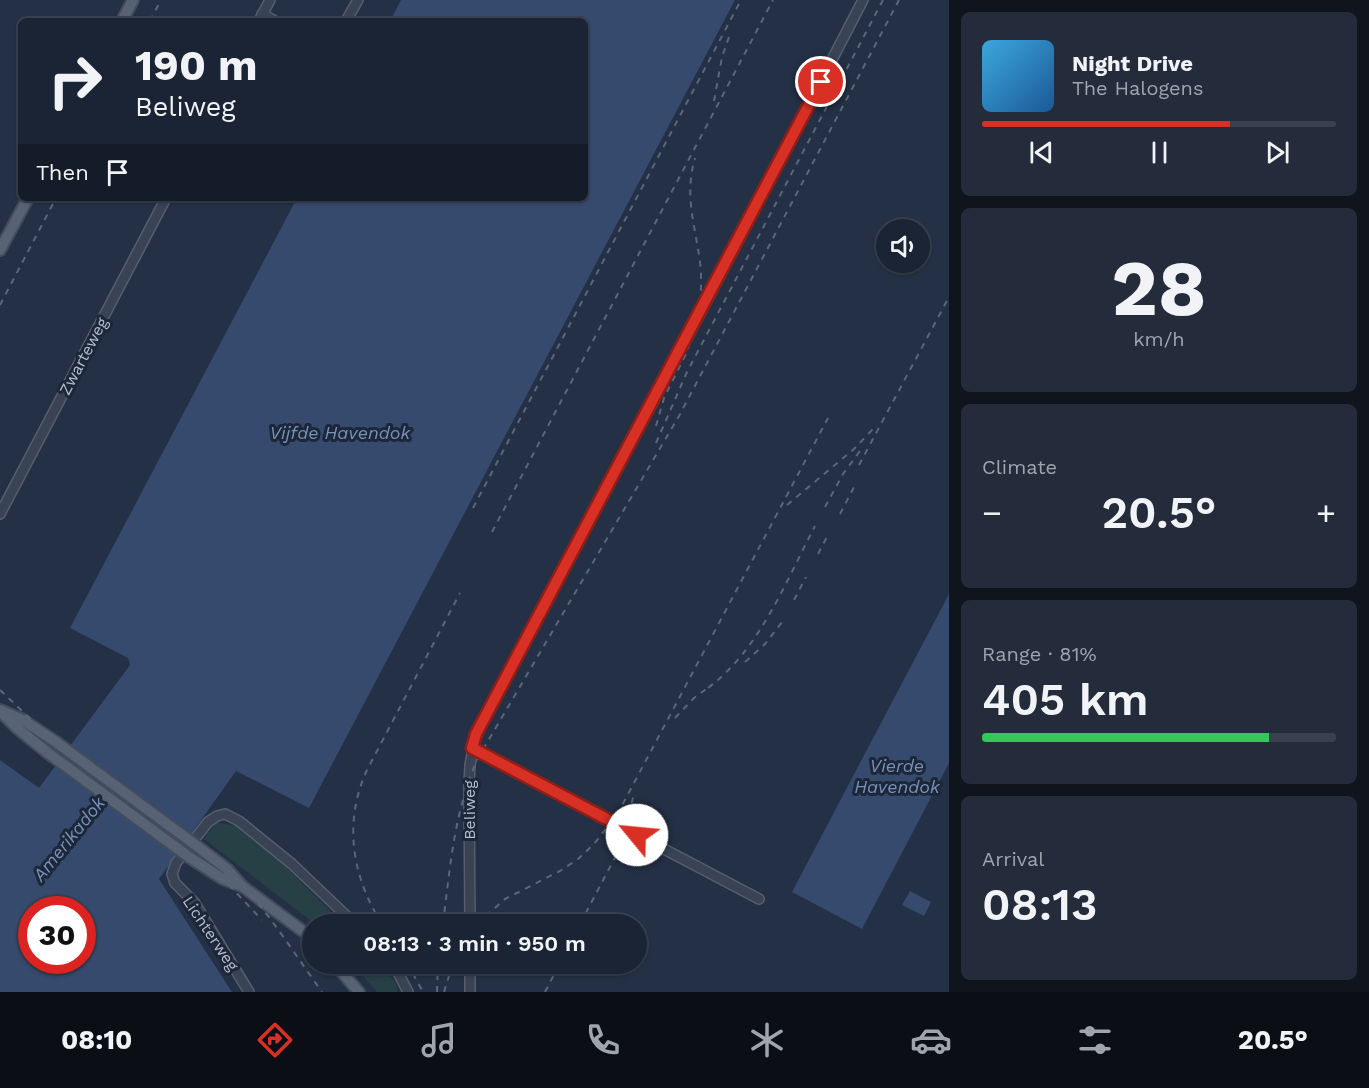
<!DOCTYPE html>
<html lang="en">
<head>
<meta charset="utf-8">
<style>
	:root { --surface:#1b2434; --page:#242c3c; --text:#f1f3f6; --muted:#a0a4ac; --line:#39414f; --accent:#d93025 }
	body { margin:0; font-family:"Work Sans",sans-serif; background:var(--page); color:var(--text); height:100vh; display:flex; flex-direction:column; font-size:22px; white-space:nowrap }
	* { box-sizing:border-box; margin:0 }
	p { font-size:20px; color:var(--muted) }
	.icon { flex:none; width:33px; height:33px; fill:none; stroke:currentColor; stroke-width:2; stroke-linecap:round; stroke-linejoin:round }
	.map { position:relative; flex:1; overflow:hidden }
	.sheet { display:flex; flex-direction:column; gap:12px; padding:12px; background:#0f141d; width:420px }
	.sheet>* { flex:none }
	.top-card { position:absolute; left:18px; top:18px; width:570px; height:183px; border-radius:9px; box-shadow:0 2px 4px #0004,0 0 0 2px var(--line); background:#1b2434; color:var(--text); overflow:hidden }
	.buttons { position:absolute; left:876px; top:219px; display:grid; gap:12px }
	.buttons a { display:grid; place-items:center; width:54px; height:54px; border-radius:50%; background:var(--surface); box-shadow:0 2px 4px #0004,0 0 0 2px var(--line); font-size:30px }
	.speed { position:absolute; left:18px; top:896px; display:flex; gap:12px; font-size:30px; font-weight:700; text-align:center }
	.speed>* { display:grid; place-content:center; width:78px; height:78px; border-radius:50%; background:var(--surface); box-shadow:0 2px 4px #0004,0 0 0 2px var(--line); line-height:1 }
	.speed .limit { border:9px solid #d22; background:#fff; color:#111 }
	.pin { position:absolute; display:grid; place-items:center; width:51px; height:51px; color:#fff; margin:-26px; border:3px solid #fff; border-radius:50%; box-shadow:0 2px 6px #0007 }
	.me { position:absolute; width:66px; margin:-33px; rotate:298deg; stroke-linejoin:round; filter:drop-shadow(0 0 4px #0008) }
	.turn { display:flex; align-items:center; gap:21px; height:126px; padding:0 18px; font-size:27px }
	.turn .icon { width:78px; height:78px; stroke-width:2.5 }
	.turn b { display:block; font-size:42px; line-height:51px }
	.then { display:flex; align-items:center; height:57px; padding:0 18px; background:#0003; gap:12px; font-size:22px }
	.big { font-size:45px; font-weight:600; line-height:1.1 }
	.sheet .card { flex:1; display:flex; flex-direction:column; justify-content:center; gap:9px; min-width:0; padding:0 21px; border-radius:9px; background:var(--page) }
	.sheet .dial { align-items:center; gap:0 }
	.dial b { font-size:78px; line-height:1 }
	.song { display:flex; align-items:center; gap:18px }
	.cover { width:72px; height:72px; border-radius:9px; background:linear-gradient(135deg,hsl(200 70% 55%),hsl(210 70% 35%)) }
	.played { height:6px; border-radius:3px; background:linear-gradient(90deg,var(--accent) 70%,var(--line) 70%) }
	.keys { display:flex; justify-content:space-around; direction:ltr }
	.heat { display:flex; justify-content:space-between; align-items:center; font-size:33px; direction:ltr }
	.charge { height:9px; border-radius:4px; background:linear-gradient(90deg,#34c759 81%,var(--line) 0) }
	.trip { position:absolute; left:302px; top:914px; width:345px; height:60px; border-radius:30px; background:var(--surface); box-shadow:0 2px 4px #0004,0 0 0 2px var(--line); font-weight:600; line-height:60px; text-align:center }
	.menu { display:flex; height:96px; justify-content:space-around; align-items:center; background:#0b0e15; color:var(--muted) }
	.menu .icon { width:42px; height:42px }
	.menu .current { color:var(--accent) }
	.menu b { font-size:27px; color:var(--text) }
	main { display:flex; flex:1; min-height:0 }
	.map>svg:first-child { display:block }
</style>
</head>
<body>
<main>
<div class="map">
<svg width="949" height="992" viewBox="0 0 949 992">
	<rect width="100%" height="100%" fill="#243045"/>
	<path fill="#264046" d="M215 823 236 825 286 867 343 924H315L204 839Z
		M352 963H382L396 984 398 992H377Z"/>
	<path fill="#364a6e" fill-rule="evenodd" d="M401 0H735L309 808 236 771 159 879 232 992H0V760L39 788 130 665 128 658 70 628 297 198H585V21H390ZM32 909H82V960H32Z
		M949 594V763L862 929 792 892Z
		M910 891 931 902 924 916 902 905Z"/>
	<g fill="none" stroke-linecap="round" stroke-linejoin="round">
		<defs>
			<path id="minor" d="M262 14 275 21
				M259 21 270 0
				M346 21 358 0
				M0 514 166 198
				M472 748 759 899
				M470 924 469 784 470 765 476 734 710 295 863 0
				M393 963 408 992
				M470 963V992
				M249 992 194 902 175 883 172 874 176 863 208 822 217 816 225 814 239 821 292 864 355 924"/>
			<path id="major" d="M122 21 133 0
				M0 250 28 198
				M0 710 23 720 56 742
				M2 713 17 728 48 753
				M197 846 227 869 242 886 312 938
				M189 857 223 879 239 885
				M334 963 359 992"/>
		</defs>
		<use href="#minor" stroke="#545e6e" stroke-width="12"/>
		<use href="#major" stroke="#424c5d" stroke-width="14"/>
		<use href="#minor" stroke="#394354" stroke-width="9"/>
		<use href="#major" stroke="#576274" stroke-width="10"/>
		<path stroke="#5a667b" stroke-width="2" stroke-dasharray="6 6" stroke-linecap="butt" d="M150 21 161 0
			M714 101 722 57 730 34
			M0 305 56 198
			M683 360C697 330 704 295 700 262 695 224 684 196 695 158
			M656 426 664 398 686 354
			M656 443 687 372 883 0
			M859 465 949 297
			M787 505 854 449 874 428
			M825 507 843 474 860 451
			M473 508 741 0
			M840 514 854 487
			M492 532 773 0
			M818 554 829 533
			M794 600 806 577
			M745 662 765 644 782 622
			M708 688C760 649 785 583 815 526
			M0 690 40 728 205 850C254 888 286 942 322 992
			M0 710 36 741 211 871 230 886 262 920
			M675 718 694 698 713 684
			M382 924C352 877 343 822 367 770L460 593
			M443 924C450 868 454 811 478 758L679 416 899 0
			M477 924 505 899 560 871 578 859 594 844 618 813 828 418
			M580 924 620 848 634 794
			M407 963 423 992
			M437 992 438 963
			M444 992 453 963
			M545 992 560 963"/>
		<defs>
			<path id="major-bridge" d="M56 742 197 846
				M48 753 189 857"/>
		</defs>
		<use href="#major-bridge" stroke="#424c5d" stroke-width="14" stroke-linecap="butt"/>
		<use href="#major-bridge" stroke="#576274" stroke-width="10"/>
	</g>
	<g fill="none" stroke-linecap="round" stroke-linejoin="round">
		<defs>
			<path id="route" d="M637 835 472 748 476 734 821 82"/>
		</defs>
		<use href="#route" stroke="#8d1f18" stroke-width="15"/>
		<use href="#route" stroke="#d93025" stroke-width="10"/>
	</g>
	<g text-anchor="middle" stroke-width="6" stroke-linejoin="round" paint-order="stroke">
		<g font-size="16" fill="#b6bece" stroke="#1d273a">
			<text transform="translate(83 356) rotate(-62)" y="6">Zwarteweg</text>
			<text transform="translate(469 810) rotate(-90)" y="6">Beliweg</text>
			<text transform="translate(211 933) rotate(56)" y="6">Lichterweg</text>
		</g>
		<g font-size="18" font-style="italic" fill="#7b91b8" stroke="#1d273a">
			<text x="340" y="439">Vijfde Havendok</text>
			<text x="897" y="772">Vierde<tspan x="897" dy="21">Havendok</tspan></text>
			<text transform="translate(69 839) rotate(-51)" y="6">Amerikadok</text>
		</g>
	</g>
</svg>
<div class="buttons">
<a><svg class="icon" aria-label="sound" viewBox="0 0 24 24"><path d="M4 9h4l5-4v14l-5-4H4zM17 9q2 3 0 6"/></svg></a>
</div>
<div class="speed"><div class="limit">30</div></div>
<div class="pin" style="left:821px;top:82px;background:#d93025"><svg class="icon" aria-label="arrive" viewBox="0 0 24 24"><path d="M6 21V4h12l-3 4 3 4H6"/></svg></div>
<svg class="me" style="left:637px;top:835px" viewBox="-20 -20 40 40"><circle r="19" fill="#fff"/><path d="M0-13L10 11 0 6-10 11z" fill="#d93025"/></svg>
<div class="trip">08:13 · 3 min · 950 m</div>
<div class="top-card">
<div class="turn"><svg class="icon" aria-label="right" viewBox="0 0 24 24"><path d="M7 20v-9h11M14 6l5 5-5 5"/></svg><div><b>190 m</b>Beliweg</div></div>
<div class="then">Then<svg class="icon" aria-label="arrive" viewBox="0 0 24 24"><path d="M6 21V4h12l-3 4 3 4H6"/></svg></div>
</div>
</div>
<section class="sheet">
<div class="card">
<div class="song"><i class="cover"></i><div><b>Night Drive</b><p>The Halogens</p></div></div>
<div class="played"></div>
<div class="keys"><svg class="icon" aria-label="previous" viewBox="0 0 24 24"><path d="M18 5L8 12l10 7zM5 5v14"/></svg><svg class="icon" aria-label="pause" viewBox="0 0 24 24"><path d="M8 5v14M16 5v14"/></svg><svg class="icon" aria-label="next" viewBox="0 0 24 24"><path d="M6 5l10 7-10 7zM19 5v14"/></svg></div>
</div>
<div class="card dial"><b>28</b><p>km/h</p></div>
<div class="card"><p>Climate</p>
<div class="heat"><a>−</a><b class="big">20.5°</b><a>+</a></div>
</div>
<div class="card"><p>Range · 81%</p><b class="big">405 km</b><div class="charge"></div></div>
<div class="card"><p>Arrival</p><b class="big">08:13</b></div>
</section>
</main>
<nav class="menu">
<b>08:10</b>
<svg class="icon current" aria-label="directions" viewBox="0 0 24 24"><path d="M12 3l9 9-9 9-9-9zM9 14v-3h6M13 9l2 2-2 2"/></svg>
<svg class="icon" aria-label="music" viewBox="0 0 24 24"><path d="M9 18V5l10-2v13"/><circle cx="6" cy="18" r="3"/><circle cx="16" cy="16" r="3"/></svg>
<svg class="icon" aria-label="phone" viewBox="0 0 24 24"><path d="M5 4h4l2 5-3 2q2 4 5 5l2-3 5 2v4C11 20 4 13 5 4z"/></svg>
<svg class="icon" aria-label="climate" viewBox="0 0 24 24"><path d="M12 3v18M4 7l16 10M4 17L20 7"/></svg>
<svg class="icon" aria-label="car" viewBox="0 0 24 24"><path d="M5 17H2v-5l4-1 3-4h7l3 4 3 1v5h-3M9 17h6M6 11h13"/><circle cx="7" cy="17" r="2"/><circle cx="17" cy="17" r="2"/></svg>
<svg class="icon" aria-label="filters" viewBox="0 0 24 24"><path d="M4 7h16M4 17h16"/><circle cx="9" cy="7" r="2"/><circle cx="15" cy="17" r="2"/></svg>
<b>20.5°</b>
</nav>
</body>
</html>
